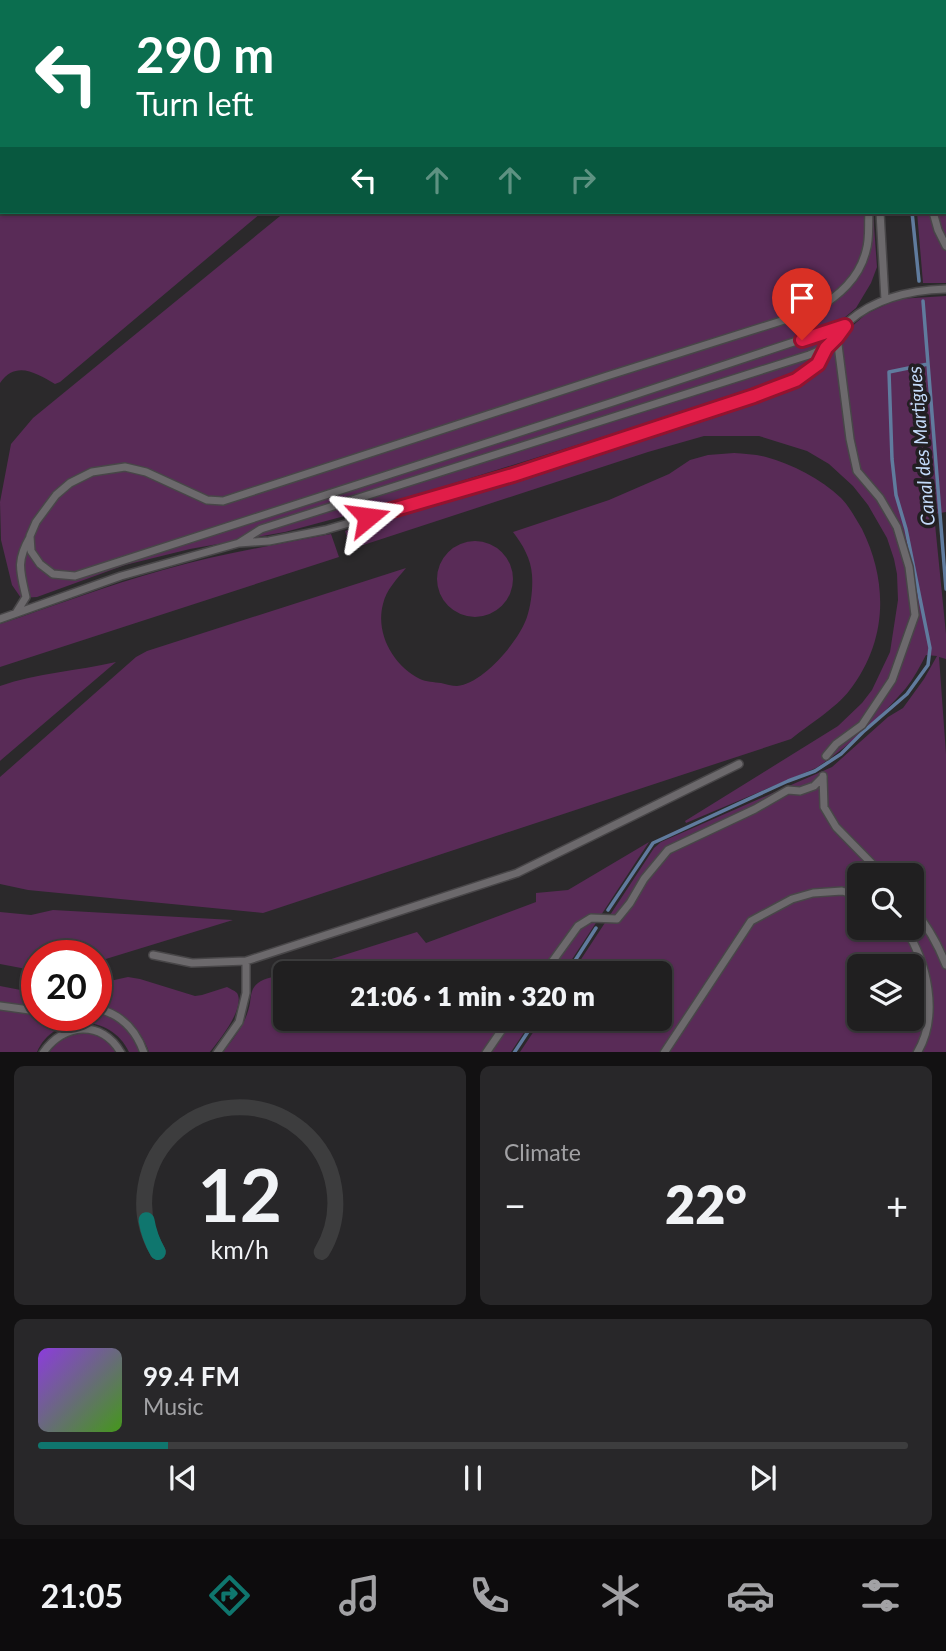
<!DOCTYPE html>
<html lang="en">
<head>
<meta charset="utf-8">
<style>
	:root { --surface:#201f20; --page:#282729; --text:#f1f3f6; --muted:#a2a2a5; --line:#3d3d3e; --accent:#0f766e }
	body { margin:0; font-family:Lato,sans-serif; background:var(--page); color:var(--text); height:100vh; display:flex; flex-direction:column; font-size:26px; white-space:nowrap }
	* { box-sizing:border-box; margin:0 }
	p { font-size:23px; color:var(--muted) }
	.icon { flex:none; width:38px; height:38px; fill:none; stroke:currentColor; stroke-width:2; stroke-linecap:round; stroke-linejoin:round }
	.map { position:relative; height:1052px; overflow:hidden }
	.panel { display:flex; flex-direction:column; gap:14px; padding:14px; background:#121112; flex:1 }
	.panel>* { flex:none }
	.banner { position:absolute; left:0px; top:0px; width:947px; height:214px; box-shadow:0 2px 5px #0004,0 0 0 2px var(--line); background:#0b6e4f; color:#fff; overflow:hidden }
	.controls { position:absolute; left:847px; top:863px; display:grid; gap:14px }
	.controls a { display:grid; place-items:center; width:77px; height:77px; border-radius:10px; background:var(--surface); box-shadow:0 2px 5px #0004,0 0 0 2px var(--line); font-size:35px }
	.speed { position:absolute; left:21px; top:940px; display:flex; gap:14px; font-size:35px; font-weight:700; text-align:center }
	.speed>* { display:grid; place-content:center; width:91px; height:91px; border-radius:50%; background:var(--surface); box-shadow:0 2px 5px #0004,0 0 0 2px var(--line); line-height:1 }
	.speed .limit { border:10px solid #d22; background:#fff; color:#111 }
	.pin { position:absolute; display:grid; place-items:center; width:60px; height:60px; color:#fff; margin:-72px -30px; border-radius:50% 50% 50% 0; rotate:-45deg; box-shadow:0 0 7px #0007 }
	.pin .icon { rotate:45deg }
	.me { position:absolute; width:77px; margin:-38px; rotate:74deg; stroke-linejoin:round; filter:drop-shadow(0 0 5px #0008) }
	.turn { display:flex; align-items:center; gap:24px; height:147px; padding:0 21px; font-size:32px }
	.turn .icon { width:91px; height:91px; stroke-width:2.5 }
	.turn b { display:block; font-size:49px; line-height:60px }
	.lanes { display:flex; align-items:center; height:66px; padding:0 21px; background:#0003; justify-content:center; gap:35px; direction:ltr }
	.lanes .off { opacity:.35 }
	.big { font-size:52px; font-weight:800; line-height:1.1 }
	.panel .card { flex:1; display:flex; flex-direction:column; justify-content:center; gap:10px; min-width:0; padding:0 24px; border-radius:10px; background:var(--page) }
	.panel .dial { align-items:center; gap:0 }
	.dial svg { height:182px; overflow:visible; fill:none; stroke:var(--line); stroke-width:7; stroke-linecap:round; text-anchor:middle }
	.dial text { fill:var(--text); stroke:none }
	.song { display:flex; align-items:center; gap:21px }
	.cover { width:84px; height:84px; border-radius:10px; background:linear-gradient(135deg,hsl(270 70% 55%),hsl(100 70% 35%)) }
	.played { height:7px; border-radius:4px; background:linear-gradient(90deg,var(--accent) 15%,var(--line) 15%) }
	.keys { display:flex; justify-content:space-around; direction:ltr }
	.heat { display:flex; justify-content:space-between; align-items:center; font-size:38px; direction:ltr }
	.panel .tiles { flex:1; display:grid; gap:14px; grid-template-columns:1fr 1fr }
	.card:last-child { grid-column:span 2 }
	.trip { position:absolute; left:273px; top:961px; width:399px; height:70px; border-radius:10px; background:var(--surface); box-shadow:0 2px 5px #0004,0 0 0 2px var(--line); font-weight:800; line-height:70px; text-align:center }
	.menu { display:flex; height:112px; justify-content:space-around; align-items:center; background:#0d0c0d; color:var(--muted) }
	.menu .icon { width:49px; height:49px }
	.menu .active { color:var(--accent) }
	.menu b { font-size:32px; color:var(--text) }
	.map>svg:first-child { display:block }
</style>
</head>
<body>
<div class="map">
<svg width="946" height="1053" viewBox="0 0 946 1053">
	<rect width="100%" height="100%" fill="#2b292b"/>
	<path fill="#592b57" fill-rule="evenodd" d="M0 0H521L519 2H2V212L261 213 60 382 55 384C36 373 16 360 0 383Z
		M543 0H855V2H541Z
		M898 0H946V283H923L917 212H945V2H899Z
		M285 212H873L877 267 871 283 856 308 838 323 814 357 800 371 776 383 378 507 285 532 190 549 125 565 37 597 21 598 12 585 1 540 0 502 11 444 33 418Z
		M946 296V512L934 514 946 634V659L939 657 946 754V1052H520L542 1019 660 1018V973H572L654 848 661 842 832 767 888 717 903 708 924 679 937 656 926 655C920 666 914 678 906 688 881 717 848 747 816 768L686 823 685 821 838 726 862 703 872 690 890 652 898 600 897 574 894 559 887 538 868 505 853 486 829 464 807 451 759 436H704L648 452 351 549 345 531 793 389 808 381 823 367 849 329 866 314 898 299ZM859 875H912V928H859ZM859 966H912V1018H859Z
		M734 453C744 454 756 454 766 457 792 464 821 479 841 498 849 506 856 519 862 529 889 584 887 642 849 691 837 707 807 726 791 739L263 913 28 890 0 884V777L136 657 147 651 406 568C397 579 386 590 383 604 375 634 394 666 420 679 426 682 434 682 441 683 446 684 452 686 457 686 483 684 519 641 527 617 531 605 533 588 532 575 531 559 523 545 513 532L609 500 669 474 690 460 708 455Z
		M331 534 339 557 0 667V624C54 606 108 585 163 570 218 554 275 545 331 534Z
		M437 579a38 38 0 1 1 76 0a38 38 0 1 1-76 0Z
		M116 662 1 760 0 761V686C37 673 78 671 116 662Z
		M649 842 563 973H287L417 932 426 943 536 902V893L568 890Z
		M53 910 233 920 96 962V956H37V971L0 964V912L31 915Z
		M285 974V1018L533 1019 511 1052 222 1053C235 1037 246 1024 250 1003 251 996 251 988 258 983 264 978 277 976 285 974Z
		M128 977 140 979 195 996 202 995 227 987C230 989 234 990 237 993 246 1008 218 1042 209 1053L149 1052C141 1029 122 1009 96 1004V984Z
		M0 986 26 991H37V1007L0 1002Z
		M0 1008C32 1017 64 1015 96 1015V1013C100 1013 105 1013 109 1015 123 1021 135 1038 140 1052H129C111 1013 54 1013 37 1052H0Z
		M87 1033C100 1036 110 1041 117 1053H49C59 1039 70 1034 87 1033Z"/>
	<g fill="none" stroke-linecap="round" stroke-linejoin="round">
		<path stroke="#607b9e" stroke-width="3.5" d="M894 0V2
			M912 212 919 281
			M923 301 946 589
			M608 910 653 843 788 781 815 771 841 754 863 732 907 694 928 665 930 648 906 529 896 495 892 459 889 372 928 364
			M567 973 596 928
			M514 1053 537 1018"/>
		<defs>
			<path id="lane" d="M849 0 850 2
				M859 0 860 2
				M939 2V0
				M880 212 885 300
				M933 212 938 230 946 246
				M845 325 613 402 75 576 53 574 40 564 31 551 30 536 36 522 56 495 70 483 92 472 125 467 146 472 207 500 223 501 607 376 816 310C839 295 859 279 866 251 870 239 868 224 869 212
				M239 543 269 541 325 530 411 505 513 475 754 396 796 380 818 364 826 349
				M16 613 26 597C20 571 16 561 30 537
				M0 619 121 576 239 543 261 529 809 355C822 350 831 345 839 334 843 329 845 324 849 321 876 298 911 290 946 289
				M826 756 836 744 862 725 892 680 915 615 909 567 897 527 880 498 857 471 850 439 837 337
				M823 776 824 807 836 827 883 875
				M912 907C926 924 938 944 946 965
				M905 928C927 962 940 1015 917 1053
				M153 955 192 963 246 961 517 873 739 764
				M544 973 578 926 591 918 617 919 630 903 644 879 668 850 755 809 788 790 800 791 814 786 823 777
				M0 1006 37 1011
				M96 1008C121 1014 136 1029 144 1053
				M43 1053C63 1023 102 1019 121 1053
				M217 1053 239 1022 246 993V961
				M486 1053 510 1018
				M664 1053 751 921 792 899 813 893 842 891 859 896"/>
		</defs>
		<use href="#lane" stroke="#484648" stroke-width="10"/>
		<use href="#lane" stroke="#6c696c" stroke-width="7"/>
	</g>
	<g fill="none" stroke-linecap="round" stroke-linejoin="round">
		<defs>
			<path id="route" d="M368 517 513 475 754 396 796 380 818 364 826 348 837 337 845 326 802 340"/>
		</defs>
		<use href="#route" stroke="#92132f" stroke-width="18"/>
		<use href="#route" stroke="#e11d48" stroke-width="12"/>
	</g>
	<g text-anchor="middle" stroke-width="7" stroke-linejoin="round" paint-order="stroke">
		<g font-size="19" font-style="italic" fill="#c4dbfa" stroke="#221f22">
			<text transform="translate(921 446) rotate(-95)" y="7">Canal des Martigues</text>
		</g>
	</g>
</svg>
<div class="controls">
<a><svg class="icon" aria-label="search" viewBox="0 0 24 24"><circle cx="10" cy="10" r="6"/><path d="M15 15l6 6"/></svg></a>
<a><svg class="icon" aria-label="layers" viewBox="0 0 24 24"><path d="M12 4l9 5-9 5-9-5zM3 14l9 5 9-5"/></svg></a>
</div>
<div class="speed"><div class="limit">20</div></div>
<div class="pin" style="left:802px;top:340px;background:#d93025"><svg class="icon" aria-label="arrive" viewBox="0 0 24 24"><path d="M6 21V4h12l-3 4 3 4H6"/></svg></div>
<svg class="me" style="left:368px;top:517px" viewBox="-20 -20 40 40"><path d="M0-17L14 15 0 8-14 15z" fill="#e11d48" stroke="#fff" stroke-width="4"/></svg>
<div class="trip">21:06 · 1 min · 320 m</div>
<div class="banner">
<div class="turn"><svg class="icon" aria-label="left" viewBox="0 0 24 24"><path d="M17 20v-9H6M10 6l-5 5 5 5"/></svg><div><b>290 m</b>Turn left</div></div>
<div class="lanes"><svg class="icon" aria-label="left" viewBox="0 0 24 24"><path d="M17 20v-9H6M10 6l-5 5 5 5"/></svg><svg class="icon off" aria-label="ahead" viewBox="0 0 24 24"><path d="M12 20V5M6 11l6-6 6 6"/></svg><svg class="icon off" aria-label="ahead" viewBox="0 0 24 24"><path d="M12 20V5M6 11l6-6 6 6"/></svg><svg class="icon off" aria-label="right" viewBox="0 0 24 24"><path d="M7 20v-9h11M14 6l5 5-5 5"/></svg></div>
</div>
</div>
<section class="panel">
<div class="tiles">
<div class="card dial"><svg viewBox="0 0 100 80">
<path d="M14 69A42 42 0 1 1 86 69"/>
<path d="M14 69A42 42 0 0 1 9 55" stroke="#0f766e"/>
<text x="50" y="56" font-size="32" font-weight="700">12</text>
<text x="50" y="72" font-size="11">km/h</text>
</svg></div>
<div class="card"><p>Climate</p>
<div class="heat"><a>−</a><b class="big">22°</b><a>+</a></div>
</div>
<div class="card">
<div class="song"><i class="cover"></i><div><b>99.4 FM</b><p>Music</p></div></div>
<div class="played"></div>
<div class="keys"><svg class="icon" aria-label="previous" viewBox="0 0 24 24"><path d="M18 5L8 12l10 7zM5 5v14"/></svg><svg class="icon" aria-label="pause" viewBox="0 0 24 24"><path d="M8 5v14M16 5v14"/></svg><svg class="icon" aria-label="next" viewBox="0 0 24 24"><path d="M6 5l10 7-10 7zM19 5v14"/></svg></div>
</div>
</div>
</section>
<nav class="menu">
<b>21:05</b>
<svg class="icon active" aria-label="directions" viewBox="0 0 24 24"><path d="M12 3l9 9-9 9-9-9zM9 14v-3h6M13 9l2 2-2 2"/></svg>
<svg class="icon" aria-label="music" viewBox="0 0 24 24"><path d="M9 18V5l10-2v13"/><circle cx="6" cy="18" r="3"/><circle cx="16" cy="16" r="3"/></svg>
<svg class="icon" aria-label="phone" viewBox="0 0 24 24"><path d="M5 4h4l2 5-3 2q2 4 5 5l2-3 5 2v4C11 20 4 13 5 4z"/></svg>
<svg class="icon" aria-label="climate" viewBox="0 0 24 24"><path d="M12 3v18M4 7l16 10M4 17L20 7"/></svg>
<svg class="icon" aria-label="car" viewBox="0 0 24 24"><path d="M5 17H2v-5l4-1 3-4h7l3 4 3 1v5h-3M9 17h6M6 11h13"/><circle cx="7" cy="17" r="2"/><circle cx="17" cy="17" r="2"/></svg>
<svg class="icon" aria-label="filters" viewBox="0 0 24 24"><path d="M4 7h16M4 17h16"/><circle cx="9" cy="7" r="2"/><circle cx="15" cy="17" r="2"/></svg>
</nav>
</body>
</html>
